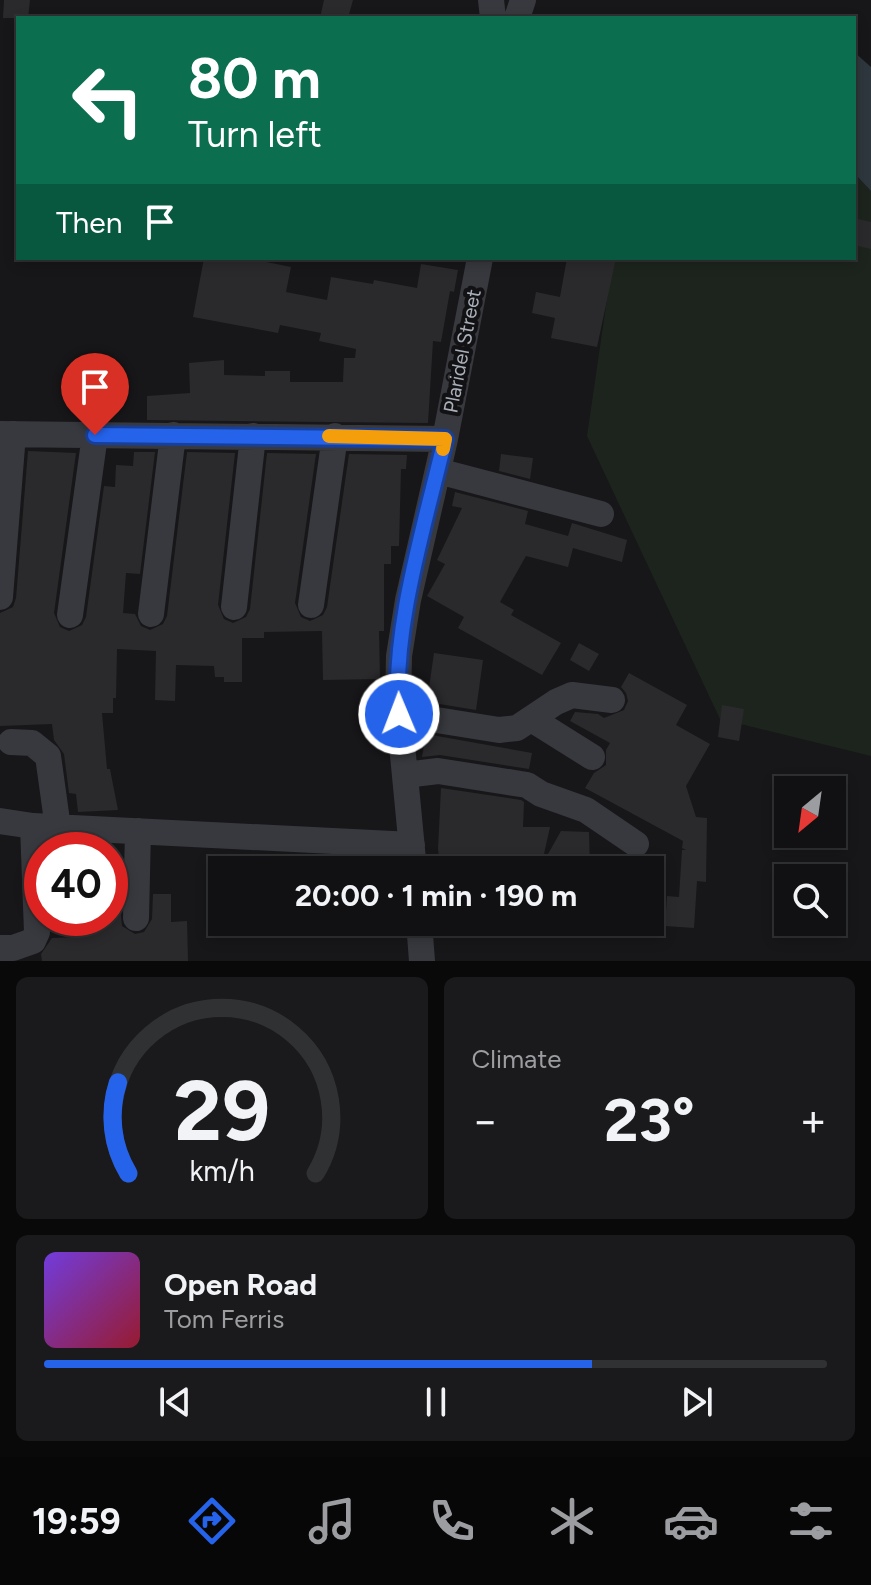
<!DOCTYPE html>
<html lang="en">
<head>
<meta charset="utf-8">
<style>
	:root { --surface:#111113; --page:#1a1a1c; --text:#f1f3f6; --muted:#9c9da0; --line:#303133; --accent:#2563eb }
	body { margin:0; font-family:Figtree,sans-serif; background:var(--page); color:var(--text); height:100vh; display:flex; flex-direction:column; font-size:30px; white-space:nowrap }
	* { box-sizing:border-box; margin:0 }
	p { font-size:26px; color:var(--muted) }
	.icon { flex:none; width:44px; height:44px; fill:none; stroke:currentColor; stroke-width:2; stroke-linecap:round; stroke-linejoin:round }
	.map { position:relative; height:961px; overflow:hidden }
	.side { display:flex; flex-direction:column; gap:16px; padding:16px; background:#09090a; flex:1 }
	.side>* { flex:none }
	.hud { position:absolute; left:16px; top:16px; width:840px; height:244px; border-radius:0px; box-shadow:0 4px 12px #0003,0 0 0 2px var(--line); background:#0b6e4f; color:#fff; overflow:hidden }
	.needle { width:52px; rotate:209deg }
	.tools { position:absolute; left:774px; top:776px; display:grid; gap:16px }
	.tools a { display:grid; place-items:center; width:72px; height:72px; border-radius:0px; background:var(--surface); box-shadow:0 4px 12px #0003,0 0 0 2px var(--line); font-size:40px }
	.speed { position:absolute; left:24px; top:832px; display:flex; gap:16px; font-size:40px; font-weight:700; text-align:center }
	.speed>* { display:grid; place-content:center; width:104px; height:104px; border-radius:50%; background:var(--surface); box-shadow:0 4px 12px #0003,0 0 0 2px var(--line); line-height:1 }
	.speed .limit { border:12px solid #d22; background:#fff; color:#111 }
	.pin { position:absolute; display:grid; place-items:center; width:68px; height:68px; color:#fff; margin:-82px -34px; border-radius:50% 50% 50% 0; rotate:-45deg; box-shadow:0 0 8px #0007 }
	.pin .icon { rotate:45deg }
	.me { position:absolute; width:88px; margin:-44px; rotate:359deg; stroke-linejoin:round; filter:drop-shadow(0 0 6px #0008) }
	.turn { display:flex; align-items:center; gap:28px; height:168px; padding:0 40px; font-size:36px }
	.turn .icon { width:104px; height:104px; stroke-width:2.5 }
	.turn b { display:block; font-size:56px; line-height:68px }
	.then { display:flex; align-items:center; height:76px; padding:0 40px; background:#0003; gap:16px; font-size:30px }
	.big { font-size:60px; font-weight:700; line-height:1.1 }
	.side .widget { flex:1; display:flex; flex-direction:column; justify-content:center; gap:12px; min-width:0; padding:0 28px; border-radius:12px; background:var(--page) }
	.side .dial { align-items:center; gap:0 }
	.dial svg { height:208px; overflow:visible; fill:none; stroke:var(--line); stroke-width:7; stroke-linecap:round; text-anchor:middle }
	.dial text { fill:var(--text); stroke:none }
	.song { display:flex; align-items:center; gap:24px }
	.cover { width:96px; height:96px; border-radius:12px; background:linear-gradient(135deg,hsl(260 70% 55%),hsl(350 70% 35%)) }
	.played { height:8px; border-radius:4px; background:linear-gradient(90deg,var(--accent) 70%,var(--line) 70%) }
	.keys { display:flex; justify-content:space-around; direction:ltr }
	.heat { display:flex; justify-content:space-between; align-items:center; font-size:44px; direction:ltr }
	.side .tiles { flex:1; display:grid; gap:16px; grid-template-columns:1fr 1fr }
	.widget:last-child { grid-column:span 2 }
	.trip { position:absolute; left:208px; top:856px; width:456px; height:80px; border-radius:0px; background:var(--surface); box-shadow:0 4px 12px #0003,0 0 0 2px var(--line); font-weight:700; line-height:80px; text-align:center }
	.tab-bar { display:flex; height:128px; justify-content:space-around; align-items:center; background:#070708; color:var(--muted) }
	.tab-bar .icon { width:56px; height:56px }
	.tab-bar .active { color:var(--accent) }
	.tab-bar b { font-size:36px; color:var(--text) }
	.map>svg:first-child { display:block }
</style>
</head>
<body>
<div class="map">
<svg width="871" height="961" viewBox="0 0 871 961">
	<rect width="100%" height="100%" fill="#171719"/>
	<path fill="#1d241d" d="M854 173 871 191V756L720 719 587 436 613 258H854Z"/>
	<path fill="#2d373d" d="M854 52 871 67V191L854 173Z"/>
	<path fill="#2a2a2d" d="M4 0H30L28 18H3Z
		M324 0H353L348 18H320Z
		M854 218 871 222V249L854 245Z
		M204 258H247L291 267 286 292 327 300 331 277 373 284 374 280 417 288 421 264 458 270 454 292 450 291 441 342 433 341 428 423 147 420V396L190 393 189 363 224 360V375L265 376V371H290V382H343L344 358H355L356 349 319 341 321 333 280 325 278 333 193 317Z
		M567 258H616L597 347 551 338 555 318 532 313 536 292 560 297Z
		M28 451 76 453 54 613 60 627 69 631 82 625 86 617 104 486 115 487 116 465 133 466 134 452H155L140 574 126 573 123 613 135 614 141 626 150 630 163 624 167 616 187 452 235 453 218 605 224 619 233 623 246 617 250 609 267 453 316 454 295 603 301 617 310 621 323 615 327 607 349 454 407 455 406 469H401L399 546H391V564H384V631H379L380 679 323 680 322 631 264 632V638H242V682H224V677H215L214 666 176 665 175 701 155 700 156 651 117 649 116 698H113V713H102L107 769H110L118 810 78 812 76 794 69 793 64 754 54 740 52 724 0 726V613L13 607 16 598Z
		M501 454 533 458 530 479 499 471Z
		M455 492 528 511 525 524 568 536 572 523 627 540 622 562 573 548 568 567 526 556 500 602 514 610 511 615 561 643 542 675 458 628 464 617 427 596 445 564 437 560 462 508 452 506Z
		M579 643 599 654 589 671 570 660Z
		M434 653 483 660 476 710 427 702Z
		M629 673 687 705 676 725 710 744 686 786 696 817 707 818 706 882 697 881 694 928 665 926 667 896 679 897 682 850H686L682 848 683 841 585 788 594 773 606 765V750L610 743 570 721 575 712 598 714 604 718 624 710 628 701 626 693 621 687Z
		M722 705 744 709 739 741 718 737Z
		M426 734 532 753 529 769 440 755 422 757Z
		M441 788 521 800 524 802 523 827H550L544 854H523L525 870H441L438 849Z
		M561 831 589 832 590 870H571V854H548Z
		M119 856 121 858 119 895 122 926 135 934 144 932 152 919 153 894H171V922L187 921 188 961H42L41 954 52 938 77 937 87 918H110V873Z"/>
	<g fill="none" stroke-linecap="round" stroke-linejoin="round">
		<path stroke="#38393e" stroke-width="26" d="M491 0 493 18
			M517 18 523 0
			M0 434 445 439
			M438 471 601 514
			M0 597 13 434
			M311 605 335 436
			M234 607 253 436
			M151 614 173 435
			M70 615 95 435
			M399 714 499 730 517 728 556 702 572 695 612 700
			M533 720 592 757
			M11 742 32 743 48 756 58 828
			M405 775 438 771 527 785 541 794 586 810 636 844
			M0 821 33 826 412 845
			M414 870 398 703 399 656 408 600 445 439 480 258
			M136 918 138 831
			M419 922 422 961
			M0 948H13L33 941 37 932 33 826"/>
	</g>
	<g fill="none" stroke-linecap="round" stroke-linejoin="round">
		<defs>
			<path id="route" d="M95 435 445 439C426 521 391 631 399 714"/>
		</defs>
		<use href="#route" stroke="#184099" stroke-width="20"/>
		<use href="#route" stroke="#2563eb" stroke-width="14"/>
		<path stroke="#f59e0b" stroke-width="14" d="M329 436 445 439 443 449"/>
	</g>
	<g text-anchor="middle" stroke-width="8" stroke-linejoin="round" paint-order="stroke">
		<g font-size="20" fill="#a9afb9" stroke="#121214">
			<text transform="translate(462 351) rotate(-79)" y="7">Plaridel Street</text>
		</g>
	</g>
</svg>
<div class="tools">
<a><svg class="needle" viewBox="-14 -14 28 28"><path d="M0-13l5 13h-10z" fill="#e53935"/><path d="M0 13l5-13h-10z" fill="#9c9da0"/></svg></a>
<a><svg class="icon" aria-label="search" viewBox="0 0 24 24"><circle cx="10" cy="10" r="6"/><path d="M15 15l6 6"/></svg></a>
</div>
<div class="speed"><div class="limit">40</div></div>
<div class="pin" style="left:95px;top:435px;background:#d93025"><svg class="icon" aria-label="arrive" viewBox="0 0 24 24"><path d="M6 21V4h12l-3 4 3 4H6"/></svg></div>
<svg class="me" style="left:399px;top:714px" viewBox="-20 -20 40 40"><circle r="17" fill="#2563eb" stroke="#fff" stroke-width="3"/><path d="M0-11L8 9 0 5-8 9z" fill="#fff"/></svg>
<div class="trip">20:00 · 1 min · 190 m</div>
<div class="hud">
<div class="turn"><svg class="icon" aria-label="left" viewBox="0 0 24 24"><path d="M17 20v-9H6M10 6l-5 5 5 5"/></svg><div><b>80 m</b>Turn left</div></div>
<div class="then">Then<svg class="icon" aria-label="arrive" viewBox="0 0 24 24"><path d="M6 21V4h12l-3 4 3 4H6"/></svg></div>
</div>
</div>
<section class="side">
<div class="tiles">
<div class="widget dial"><svg viewBox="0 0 100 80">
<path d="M14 69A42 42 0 1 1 86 69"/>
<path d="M14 69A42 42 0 0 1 10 34" stroke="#2563eb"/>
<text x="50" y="56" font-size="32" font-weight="700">29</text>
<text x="50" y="72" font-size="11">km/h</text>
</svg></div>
<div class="widget"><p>Climate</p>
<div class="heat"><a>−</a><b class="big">23°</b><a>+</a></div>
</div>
<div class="widget">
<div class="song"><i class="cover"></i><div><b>Open Road</b><p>Tom Ferris</p></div></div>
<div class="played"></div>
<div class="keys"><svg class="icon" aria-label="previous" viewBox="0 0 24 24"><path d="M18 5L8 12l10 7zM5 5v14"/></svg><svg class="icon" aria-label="pause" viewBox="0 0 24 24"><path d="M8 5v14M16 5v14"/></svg><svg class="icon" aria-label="next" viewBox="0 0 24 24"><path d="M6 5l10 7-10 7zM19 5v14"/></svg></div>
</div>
</div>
</section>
<nav class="tab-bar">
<b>19:59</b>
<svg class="icon active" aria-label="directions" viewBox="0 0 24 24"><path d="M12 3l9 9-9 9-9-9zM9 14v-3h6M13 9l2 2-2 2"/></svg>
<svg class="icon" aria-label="music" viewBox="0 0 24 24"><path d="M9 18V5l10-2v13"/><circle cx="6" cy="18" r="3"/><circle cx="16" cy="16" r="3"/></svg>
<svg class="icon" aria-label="phone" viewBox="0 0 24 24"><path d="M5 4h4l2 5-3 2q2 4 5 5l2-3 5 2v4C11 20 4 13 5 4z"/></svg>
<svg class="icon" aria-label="climate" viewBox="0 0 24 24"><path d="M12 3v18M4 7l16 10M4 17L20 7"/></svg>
<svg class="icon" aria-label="car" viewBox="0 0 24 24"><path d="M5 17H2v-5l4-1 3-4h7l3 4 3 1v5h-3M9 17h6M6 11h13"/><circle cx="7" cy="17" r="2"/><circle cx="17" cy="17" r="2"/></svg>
<svg class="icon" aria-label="filters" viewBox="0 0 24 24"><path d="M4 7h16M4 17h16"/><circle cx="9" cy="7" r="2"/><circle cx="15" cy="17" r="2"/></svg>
</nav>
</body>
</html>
